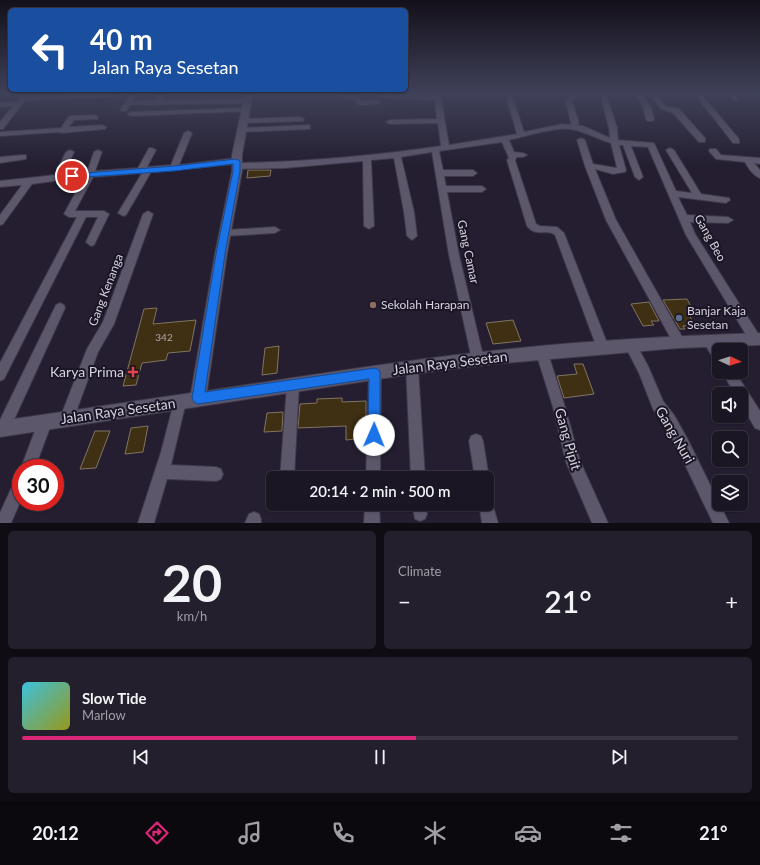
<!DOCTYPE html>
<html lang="en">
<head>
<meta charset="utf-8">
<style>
	:root { --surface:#1b1624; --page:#241f2c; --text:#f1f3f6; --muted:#a09fa6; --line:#393541; --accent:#db2777 }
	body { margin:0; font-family:Lato,sans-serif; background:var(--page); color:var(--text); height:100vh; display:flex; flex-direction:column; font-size:15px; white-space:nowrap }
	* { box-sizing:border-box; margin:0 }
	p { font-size:13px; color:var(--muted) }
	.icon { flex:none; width:22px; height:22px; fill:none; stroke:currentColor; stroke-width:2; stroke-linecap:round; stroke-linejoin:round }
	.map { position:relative; height:523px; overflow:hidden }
	.panel { display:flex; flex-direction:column; gap:8px; padding:8px; background:#0f0c14; flex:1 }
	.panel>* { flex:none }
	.hud { position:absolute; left:8px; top:8px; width:400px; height:84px; border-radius:6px; box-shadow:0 1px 3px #0004,0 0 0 1px var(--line); background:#1a4fa0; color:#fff; overflow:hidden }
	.needle { width:26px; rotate:94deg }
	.buttons { position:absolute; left:712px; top:343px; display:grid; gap:8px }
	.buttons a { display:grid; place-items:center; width:36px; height:36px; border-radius:6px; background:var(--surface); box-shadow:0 1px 3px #0004,0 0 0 1px var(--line); font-size:20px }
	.speed { position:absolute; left:12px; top:459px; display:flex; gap:8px; font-size:20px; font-weight:700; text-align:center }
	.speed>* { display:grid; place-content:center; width:52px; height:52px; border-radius:50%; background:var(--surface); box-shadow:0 1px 3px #0004,0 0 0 1px var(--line); line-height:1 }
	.speed .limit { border:6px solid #d22; background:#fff; color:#111 }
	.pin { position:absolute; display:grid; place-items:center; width:34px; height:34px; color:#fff; margin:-17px; border:2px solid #fff; border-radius:50%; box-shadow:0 1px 4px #0007 }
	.me { position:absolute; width:44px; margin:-22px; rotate:1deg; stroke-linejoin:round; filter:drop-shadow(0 0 3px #0008) }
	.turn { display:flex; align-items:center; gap:14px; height:84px; padding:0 16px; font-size:18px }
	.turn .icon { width:52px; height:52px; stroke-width:2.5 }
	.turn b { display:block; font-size:28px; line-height:34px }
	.big { font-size:30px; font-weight:600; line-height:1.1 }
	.panel .card { flex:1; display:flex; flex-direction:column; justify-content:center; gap:6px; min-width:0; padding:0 14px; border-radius:6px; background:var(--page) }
	.panel .dial { align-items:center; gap:0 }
	.dial b { font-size:52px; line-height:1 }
	.song { display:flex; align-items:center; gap:12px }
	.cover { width:48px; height:48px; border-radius:6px; background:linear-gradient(135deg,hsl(190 70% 55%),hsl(60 70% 35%)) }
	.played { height:4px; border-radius:2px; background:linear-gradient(90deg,var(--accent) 55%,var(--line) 55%) }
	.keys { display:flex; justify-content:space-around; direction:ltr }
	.heat { display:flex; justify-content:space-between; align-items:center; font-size:22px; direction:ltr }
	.panel .tiles { flex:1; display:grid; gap:8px; grid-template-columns:1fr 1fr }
	.card:last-child { grid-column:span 2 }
	.trip { position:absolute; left:266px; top:471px; width:228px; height:40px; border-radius:6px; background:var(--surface); box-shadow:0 1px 3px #0004,0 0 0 1px var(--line); font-weight:600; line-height:40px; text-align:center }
	.menu { display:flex; height:64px; justify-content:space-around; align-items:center; background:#0b090e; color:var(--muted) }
	.menu .icon { width:28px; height:28px }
	.menu .current { color:var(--accent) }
	.menu b { font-size:18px; color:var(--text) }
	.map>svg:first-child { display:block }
</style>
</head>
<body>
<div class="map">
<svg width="760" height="523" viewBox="0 0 760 523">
	<rect width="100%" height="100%" fill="#241e30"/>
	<path fill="#3f2f13" stroke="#817560" d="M248 170H271L270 176 247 178Z
		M687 299 693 310H686L695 325 683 326 685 329H680L663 300Z
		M649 302 659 321H651L654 325 643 326 631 304Z
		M157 308 153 324 196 320 190 351 168 353 166 360 142 363 136 385 123 386 144 309Z
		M513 320 521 341 493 344 486 323Z
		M279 346 277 373 262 375 265 348Z
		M574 364H583L594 394 564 398 557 376 577 374Z
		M342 398V402L366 401V438L346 440V426L298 428 300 404 317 403V399Z
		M283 412 282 431 264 432 267 413Z
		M148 426 143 452 125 454 131 428Z
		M95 431H110L96 468 80 469Z"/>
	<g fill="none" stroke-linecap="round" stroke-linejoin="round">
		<defs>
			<path id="street" d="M24 93H28V96L111 93 114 95 111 97 25 100 3 129H0V122L13 106 0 107V103L17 101Z
				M131 93H137L133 101 157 100 152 93H158L164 100 247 99 250 101 247 103 130 105 126 111H122L120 110Z
				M334 93H341L359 97 362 101 378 100 381 102 378 104 360 105 358 104 355 100 338 96Z
				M434 93H440L449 145 517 134 505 93H511L524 132 562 124 583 126 610 138 609 128 600 93H606L617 128 618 140 654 143 676 191 692 193 666 150 670 148 674 150 701 194 729 198 730 200 726 203 678 197 687 215 728 217 733 220 728 223 690 222 695 234 759 335V343L755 344 751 343 686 235 648 147 631 146 643 177 639 180 635 177 623 145H619L626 170 625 172 613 174 595 169 616 220 685 342 683 346 679 347 675 346 606 220 585 166 577 140 581 138 585 140 593 164 617 168 611 143C600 140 590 134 579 131 560 124 529 136 509 140L514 152 523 153 527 155 523 157H517L515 160 536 224 540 226 557 227 564 233 609 348 607 352 603 353 599 352 597 348 555 235C547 228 536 238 527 226L507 160 509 158 502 142 439 151 443 170H473L477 173 473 176H444L446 186H482L486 189 482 192H447L459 255 484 360 482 364 478 366 474 364 472 360 449 255 432 152 401 157 414 212 417 236 412 240 407 236 404 212 394 158 371 160 374 226 369 229 364 226 363 161 285 168 236 169 232 166 235 164 151 172 126 215 123 216 118 213 142 173 93 177 75 211H104L109 214 94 245 91 246 86 242 98 217H86L4 379 0 381V363L77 217H69L64 214 84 177 32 184 3 224 0 225V215L22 185 0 187V181L55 175 66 152 70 150 74 152 64 174 87 172 94 152 98 150 102 152 95 171 138 168 149 148H152L156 150 147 167 171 165 184 133 188 131 192 133 179 165 236 158 240 161 236 163C305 162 373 156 441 146L438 123 390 124 386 122 390 120 437 119 435 100 380 98 377 96 380 94 434 96Z
				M568 93H574L575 98 572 102 579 123 578 125H572L571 123 566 102 569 98Z
				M635 93H641L651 107 654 119 653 121H647L646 119 643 107Z
				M650 93H656L665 106 679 109 705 138V142H699L673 113 660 108Z
				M694 93H700L739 139V143H733Z
				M728 93H734L739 100 734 101Z
				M246 108 250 110 248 111 131 116 127 114 131 112Z
				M94 115 98 117 97 119 74 120 69 127 102 125 106 127 105 129 62 133 59 132 0 136V132L61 128 69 116Z
				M300 117 304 119 303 121 243 123 239 121 243 119Z
				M307 125H310V129L241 132 237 130 241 128Z
				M710 149H716L721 155 760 158V164L754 163 760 170V178C754 176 748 168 745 162L716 159 709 151Z
				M23 155H26V159L0 163V157Z
				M148 211 153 214 114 324 98 352 72 423 67 425 62 423 60 418 87 349 103 322 143 214Z
				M275 227 280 230 275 233 225 236 220 233 225 230Z
				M60 303 64 305 65 308 8 433 3 435 0 433V420L56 305Z
				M709 336 713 337 721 350H719V362L715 361 703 341 705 337Z
				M631 341 635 342 648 366 663 401 674 415 687 438 729 523H713L677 448 664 425 653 409 639 373 625 346 627 342Z
				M542 348 546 349 548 353 565 407 580 461 608 523H592L566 462 553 407 536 353 538 349Z
				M412 361 416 363 418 367 425 478H411L406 367 408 363Z
				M375 367 379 369 381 373 380 478H366L369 373 371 369Z
				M722 372H735L760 411V430L755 428 741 404V394H735Z
				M293 379 297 381 299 385 294 478H280L287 385 289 381Z
				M180 396 184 398 186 402 171 465 216 467 221 469 223 474 221 479 216 481 167 479 154 523H138L161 452 174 402 176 398Z
				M45 415 50 417 52 422 35 468H21L40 417Z
				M476 434 481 436 483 441 489 478 487 483V478H475L469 441 471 436Z
				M21 476V500L11 523H0V513L16 478Z
				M487 497 491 499 498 523H482L479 504H487Z
				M365 504H379L380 523H364Z
				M412 504H426L427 514 425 519 420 521 415 519Z
				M254 512 259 514 261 519V523H245L249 514Z"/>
			<path id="secondary" d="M245 93H253L242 155V171L227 254 207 391C301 377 396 361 491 351 580 341 671 336 760 333V345L679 348 493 364 412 374 0 437V421L191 393 215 254 232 171V155Z"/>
		</defs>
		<use href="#street" stroke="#3e3848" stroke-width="2"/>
		<use href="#secondary" stroke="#3e3848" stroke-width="2"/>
		<use href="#street" fill="#5d576c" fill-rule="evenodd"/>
		<use href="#secondary" fill="#5d576c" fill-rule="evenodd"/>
	</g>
	<linearGradient id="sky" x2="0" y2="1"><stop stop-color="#14101a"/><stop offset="0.56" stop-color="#3f4159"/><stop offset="1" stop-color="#3f4159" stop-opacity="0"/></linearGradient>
	<rect width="760" height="166" fill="url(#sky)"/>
	<path fill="#1a73e8" stroke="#114b97" d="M236 159 240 161V171L225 254 205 392 375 368 379 370 380 373V435L378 439 374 441 370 439 368 435 369 379 198 404 194 402 192 398 216 254 233 171V164L174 171 72 178 68 176 72 174 174 166Z"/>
	<circle fill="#8d6e63" stroke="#1b1526" stroke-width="1.5" cx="373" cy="305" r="4"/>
	<circle fill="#5c6f8a" stroke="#1b1526" stroke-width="1.5" cx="679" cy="318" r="4"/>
	<path fill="#e0444e" stroke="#1b1526" stroke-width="1.5" d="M131 366h4v4h4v4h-4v4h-4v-4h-4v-4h4z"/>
	<g text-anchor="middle" stroke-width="4" stroke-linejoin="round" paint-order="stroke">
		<g font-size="10" fill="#b0a9ab">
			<text x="164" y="341">342</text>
		</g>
		<g font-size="12" fill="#d6d2de" stroke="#1b1526">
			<text transform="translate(710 238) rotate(61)" y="4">Gang Beo</text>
			<text transform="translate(468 252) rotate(78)" y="4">Gang Camar</text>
			<text transform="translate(106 290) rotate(-69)" y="4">Gang Kenanga</text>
		</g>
		<g font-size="12" fill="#d6d2de" stroke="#1b1526" text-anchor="start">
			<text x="381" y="309">Sekolah Harapan</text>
			<text x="687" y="315">Banjar Kaja<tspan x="687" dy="14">Sesetan</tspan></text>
		</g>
		<g font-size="14" fill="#d6d2de" stroke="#1b1526">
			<text transform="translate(450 363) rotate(-7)" y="5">Jalan Raya Sesetan</text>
			<text transform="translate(118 411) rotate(-8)" y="5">Jalan Raya Sesetan</text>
			<text transform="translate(675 435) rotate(60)" y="5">Gang Nuri</text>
			<text transform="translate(568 439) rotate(74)" y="5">Gang Pipit</text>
		</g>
		<g font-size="14" fill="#d6d2de" stroke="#1b1526" text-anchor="end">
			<text x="124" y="377">Karya Prima</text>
		</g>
	</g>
</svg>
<div class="buttons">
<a><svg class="needle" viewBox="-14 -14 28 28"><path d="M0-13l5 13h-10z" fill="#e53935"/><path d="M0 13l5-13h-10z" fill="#a09fa6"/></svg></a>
<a><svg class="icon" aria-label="sound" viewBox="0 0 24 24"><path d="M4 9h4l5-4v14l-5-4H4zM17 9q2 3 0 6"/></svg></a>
<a><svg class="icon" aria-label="search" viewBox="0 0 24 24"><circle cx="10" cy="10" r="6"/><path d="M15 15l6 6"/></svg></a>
<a><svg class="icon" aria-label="layers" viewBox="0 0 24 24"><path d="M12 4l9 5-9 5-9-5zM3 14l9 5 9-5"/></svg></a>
</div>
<div class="speed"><div class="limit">30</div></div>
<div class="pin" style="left:72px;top:176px;background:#d93025"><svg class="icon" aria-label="arrive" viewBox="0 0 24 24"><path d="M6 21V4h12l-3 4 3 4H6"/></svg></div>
<svg class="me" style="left:374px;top:435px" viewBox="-20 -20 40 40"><circle r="19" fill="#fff"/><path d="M0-13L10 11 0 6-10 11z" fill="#1a73e8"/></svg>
<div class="trip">20:14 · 2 min · 500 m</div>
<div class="hud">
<div class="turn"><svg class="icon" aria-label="left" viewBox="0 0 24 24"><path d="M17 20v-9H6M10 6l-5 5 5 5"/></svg><div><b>40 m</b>Jalan Raya Sesetan</div></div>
</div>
</div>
<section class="panel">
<div class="tiles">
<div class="card dial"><b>20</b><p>km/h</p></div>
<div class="card"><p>Climate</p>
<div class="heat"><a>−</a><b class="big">21°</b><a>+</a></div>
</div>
<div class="card">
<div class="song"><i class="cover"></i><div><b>Slow Tide</b><p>Marlow</p></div></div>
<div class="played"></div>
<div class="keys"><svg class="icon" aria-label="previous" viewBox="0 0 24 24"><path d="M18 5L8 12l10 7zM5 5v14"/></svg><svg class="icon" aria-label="pause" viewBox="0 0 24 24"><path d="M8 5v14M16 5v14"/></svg><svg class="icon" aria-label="next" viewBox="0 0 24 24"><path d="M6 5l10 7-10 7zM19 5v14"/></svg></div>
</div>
</div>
</section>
<nav class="menu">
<b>20:12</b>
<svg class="icon current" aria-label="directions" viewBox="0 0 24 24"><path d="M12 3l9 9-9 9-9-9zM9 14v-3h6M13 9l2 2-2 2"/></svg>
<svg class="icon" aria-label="music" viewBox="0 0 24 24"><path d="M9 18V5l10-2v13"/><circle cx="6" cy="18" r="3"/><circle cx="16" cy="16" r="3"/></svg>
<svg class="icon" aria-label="phone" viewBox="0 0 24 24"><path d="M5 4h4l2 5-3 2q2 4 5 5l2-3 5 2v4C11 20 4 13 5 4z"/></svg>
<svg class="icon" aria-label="climate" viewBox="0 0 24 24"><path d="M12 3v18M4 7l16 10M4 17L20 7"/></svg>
<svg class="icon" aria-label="car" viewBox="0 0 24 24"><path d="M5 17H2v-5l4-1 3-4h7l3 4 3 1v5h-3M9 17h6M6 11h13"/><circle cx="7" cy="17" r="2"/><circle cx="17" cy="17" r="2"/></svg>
<svg class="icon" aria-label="filters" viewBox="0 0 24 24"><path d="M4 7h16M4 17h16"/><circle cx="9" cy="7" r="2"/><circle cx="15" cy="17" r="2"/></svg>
<b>21°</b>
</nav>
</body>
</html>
